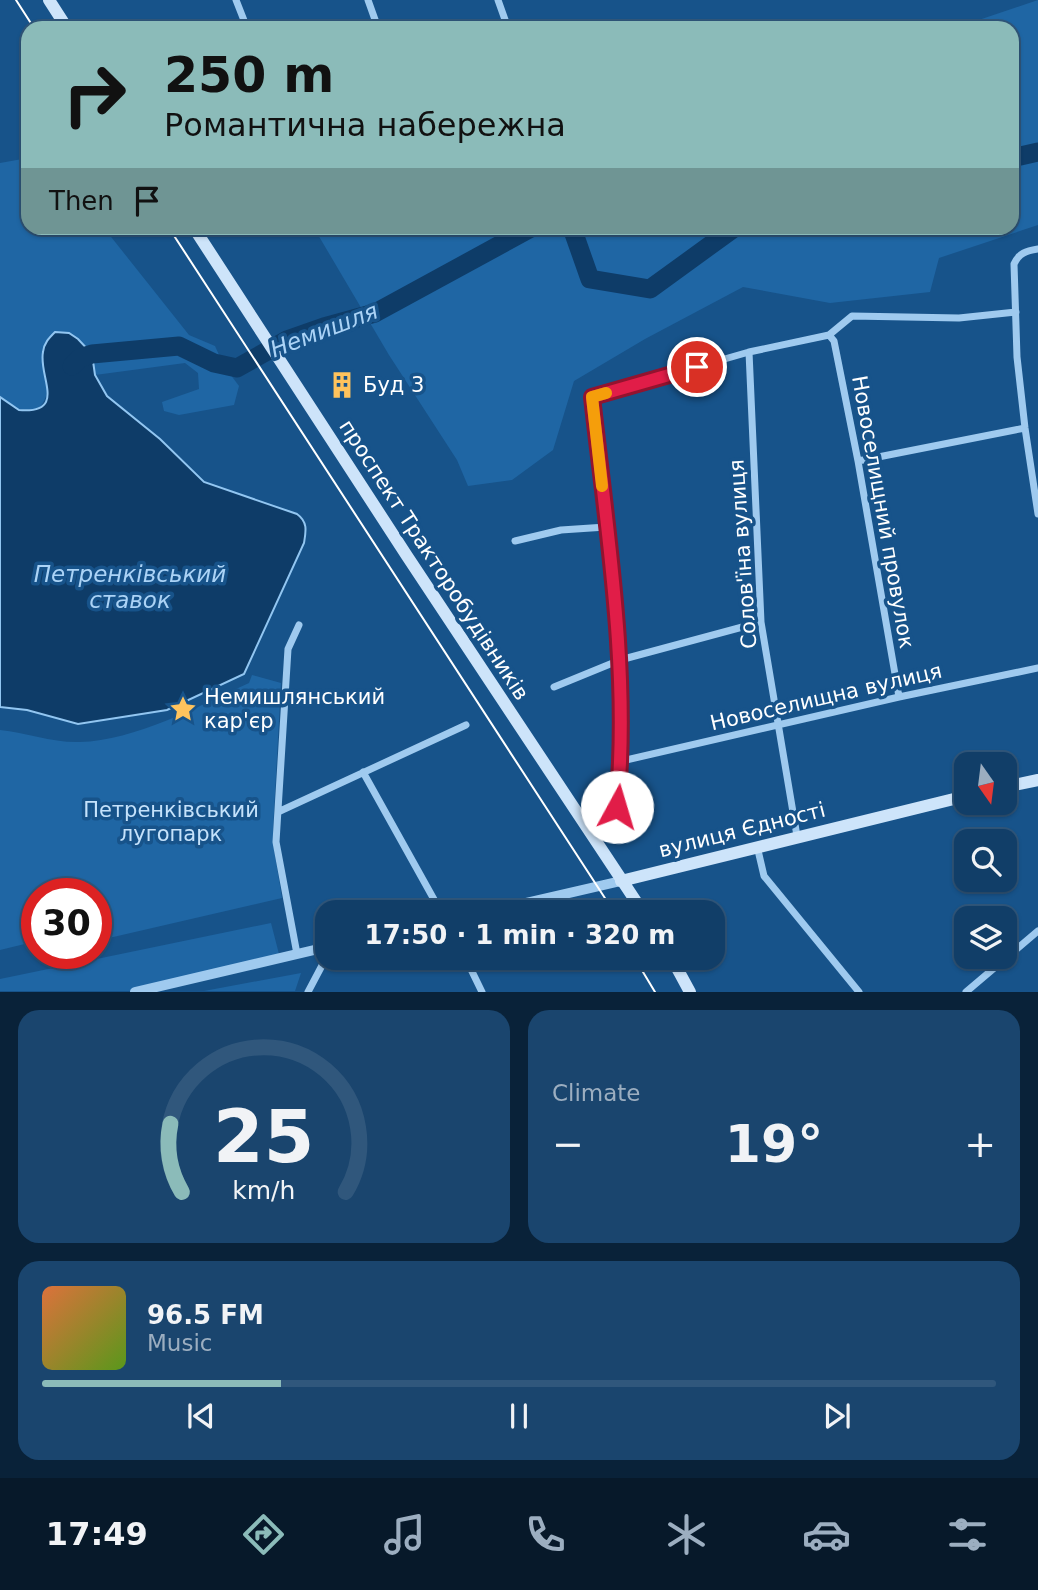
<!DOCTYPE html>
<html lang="en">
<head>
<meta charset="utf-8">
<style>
	:root { --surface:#113e68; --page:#1a456e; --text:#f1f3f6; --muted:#9caec0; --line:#30577c; --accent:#8bbbb9 }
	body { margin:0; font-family:"DejaVu Sans",sans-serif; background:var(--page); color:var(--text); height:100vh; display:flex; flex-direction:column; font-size:26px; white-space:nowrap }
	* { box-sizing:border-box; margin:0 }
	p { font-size:23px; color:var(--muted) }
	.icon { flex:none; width:38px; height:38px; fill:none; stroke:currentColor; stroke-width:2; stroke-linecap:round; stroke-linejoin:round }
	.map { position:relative; height:992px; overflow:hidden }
	.panel { display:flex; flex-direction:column; gap:18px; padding:18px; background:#092239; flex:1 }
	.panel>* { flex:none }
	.top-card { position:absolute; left:21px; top:21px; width:998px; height:214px; border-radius:21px; box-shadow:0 2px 5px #0004,0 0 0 2px var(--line); background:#8bbbb9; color:#111; overflow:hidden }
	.needle { width:46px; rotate:166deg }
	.buttons { position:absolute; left:954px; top:752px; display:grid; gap:14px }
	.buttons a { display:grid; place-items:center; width:63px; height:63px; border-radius:14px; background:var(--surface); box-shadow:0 2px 5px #0004,0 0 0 2px var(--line); font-size:35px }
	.speed { position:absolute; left:21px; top:878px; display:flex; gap:14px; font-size:35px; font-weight:700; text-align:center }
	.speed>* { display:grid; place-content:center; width:91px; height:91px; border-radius:50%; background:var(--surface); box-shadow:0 2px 5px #0004,0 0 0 2px var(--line); line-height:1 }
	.speed .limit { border:10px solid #d22; background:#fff; color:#111 }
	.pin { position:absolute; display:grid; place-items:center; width:60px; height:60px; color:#fff; margin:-30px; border:4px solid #fff; border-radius:50%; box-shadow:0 2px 7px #0007 }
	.me { position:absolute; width:77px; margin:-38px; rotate:6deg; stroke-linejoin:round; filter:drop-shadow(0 0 5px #0008) }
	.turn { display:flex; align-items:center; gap:24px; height:147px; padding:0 28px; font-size:32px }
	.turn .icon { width:91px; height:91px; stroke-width:2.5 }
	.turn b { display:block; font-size:49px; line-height:60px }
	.then { display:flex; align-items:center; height:66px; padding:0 28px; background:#0003; gap:14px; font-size:26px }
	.big { font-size:52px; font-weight:700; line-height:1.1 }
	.panel .widget { flex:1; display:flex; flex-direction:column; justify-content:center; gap:10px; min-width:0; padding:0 24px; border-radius:21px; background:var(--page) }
	.panel .dial { align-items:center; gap:0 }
	.dial svg { height:182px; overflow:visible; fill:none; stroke:var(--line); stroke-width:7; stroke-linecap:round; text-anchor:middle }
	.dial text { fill:var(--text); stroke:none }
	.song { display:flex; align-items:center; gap:21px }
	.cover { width:84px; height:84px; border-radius:10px; background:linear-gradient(135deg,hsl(20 70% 55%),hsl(90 70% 35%)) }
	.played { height:7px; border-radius:4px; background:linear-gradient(90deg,var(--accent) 25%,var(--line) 25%) }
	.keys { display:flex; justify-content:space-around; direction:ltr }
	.heat { display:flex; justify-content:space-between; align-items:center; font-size:38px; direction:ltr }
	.panel .tiles { flex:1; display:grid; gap:18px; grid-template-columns:1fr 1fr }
	.widget:last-child { grid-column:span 2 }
	.trip { position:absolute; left:315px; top:900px; width:410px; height:70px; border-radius:21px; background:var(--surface); box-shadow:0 2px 5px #0004,0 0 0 2px var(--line); font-weight:700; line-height:70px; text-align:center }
	.tab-bar { display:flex; height:112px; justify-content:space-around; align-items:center; background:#07192a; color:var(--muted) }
	.tab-bar .icon { width:49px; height:49px }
	.tab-bar .on { color:var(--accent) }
	.tab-bar b { font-size:32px; color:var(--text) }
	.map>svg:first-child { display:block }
</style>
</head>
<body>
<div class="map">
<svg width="1038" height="992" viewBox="0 0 1038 992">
	<rect width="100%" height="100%" fill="#17538a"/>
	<path fill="#1f66a4" d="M1038 0V225L939 258 930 292 830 303 743 287 645 339 574 381 553 450 512 480 468 486 457 460 389 355 314 228H1012V28H955Z
		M28 158V228H104L189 335 215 346 224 366 239 386 234 405 179 415 164 411 162 402 199 389 198 373 185 363 95 375 92 354 42 353C44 373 55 392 38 409L18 410 0 397V163Z
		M252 675 281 683 273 830 274 849 282 898 96 941V894H37V941L0 950V730C27 733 53 743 80 742 134 741 201 705 249 683Z
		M271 923 280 958 138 991H0V979Z
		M301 973 295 991H204Z"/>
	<path fill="#0e3c68" stroke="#92c6f1" stroke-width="2" d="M55 332 69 333 78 339 92 354 95 375 107 396 160 439 204 482 297 514C308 522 306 531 304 543L244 674 167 710 78 724 27 710 0 707V397L19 410C68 414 38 376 43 352 44 343 49 338 55 332Z"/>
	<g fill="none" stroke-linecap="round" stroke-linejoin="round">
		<path stroke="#0e3c68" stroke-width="19" d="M1012 158 1038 152
			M572 228 590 279 650 289 734 228
			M72 366 80 358 92 354 179 346 214 363 237 368 287 340 324 327 375 313 531 228"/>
		<path stroke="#9fcaef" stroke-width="7" d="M236 0 247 28
			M368 0 378 28
			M498 0 508 28
			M1038 249C1026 251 1019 253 1014 264L1017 357 1025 428 1038 514
			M829 335 834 341 858 461 899 697
			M749 352 761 622 797 836
			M858 461 1025 428
			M515 541 561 530 606 527
			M554 687 620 660 761 622
			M622 761 899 697 1038 668
			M363 772 441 912
			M278 812 466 725
			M586 825 617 807C630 670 606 532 592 397L749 352 829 335 852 316 959 318 1016 312
			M757 846 764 876 859 992
			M297 954 276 842 288 649 299 625
			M465 957 482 992
			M308 992 327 956
			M966 992 1038 931"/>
		<path stroke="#9fcaef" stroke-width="10" d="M487 912 621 881
			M135 992 327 947"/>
		<path stroke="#cde4fa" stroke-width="12" d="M49 0 67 28
			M194 228 407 556 643 912
			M1004 787 1038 780
			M621 881 966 796
			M671 957 690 992"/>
		<path stroke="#fff" stroke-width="2" d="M16 0 34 28
			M169 228 614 912
			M634 957 655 992"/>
	</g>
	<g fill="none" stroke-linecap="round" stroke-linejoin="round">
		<defs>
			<path id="route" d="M617 807C630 671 607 532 592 397L697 367"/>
		</defs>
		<use href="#route" stroke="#92132f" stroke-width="18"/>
		<use href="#route" stroke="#e11d48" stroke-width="12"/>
		<path stroke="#f59e0b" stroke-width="12" d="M602 486 592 397 606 393"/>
	</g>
	<defs>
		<symbol id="building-bare" viewBox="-9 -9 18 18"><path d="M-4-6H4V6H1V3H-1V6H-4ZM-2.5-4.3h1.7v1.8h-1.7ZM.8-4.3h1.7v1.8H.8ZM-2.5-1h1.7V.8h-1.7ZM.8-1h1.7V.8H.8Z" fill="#ffc35d" stroke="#17538a" stroke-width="2.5" paint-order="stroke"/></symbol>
		<symbol id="sight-bare" viewBox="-9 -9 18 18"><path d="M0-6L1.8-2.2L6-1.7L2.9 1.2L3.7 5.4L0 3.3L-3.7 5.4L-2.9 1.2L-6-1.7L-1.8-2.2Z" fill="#ffc35d" stroke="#17538a" stroke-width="2.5" paint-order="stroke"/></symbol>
	</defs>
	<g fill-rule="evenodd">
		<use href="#building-bare" x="323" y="366" width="38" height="38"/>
		<use href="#sight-bare" x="164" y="690" width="38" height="38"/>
	</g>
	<g text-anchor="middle" stroke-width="7" stroke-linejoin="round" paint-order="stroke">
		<g font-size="21" fill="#fff" stroke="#17538a" text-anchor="start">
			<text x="363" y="392">Буд 3</text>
			<text x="204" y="704">Немишлянський<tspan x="204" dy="24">кар'єр</tspan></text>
		</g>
		<g font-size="21" fill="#fff" stroke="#17538a">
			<text transform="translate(883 512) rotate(80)" y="7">Новоселищний провулок</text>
			<text transform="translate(743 554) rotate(-94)" y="7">Солов'їна вулиця</text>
			<text transform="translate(434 560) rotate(57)" y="7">проспект Тракторобудівників</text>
			<text transform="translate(826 697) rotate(-13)" y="7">Новоселищна вулиця</text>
			<text transform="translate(742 830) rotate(-14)" y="7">вулиця Єдності</text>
		</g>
		<g font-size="21" fill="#c5e2fb" stroke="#17538a">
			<text x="171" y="817">Петренківський<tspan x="171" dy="24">лугопарк</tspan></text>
		</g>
		<g font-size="23" font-style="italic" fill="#abd3f6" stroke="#17538a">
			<text transform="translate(324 330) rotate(-21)" y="8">Немишля</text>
			<text x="130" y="582">Петренківський<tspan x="130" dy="26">ставок</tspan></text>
		</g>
	</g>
</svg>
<div class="buttons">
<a><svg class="needle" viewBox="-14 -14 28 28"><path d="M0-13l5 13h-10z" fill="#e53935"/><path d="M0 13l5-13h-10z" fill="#9caec0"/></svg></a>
<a><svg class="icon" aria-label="search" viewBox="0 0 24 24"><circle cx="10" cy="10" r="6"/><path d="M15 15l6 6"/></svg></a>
<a><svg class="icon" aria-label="layers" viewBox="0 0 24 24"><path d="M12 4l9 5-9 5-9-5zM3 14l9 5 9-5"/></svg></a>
</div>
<div class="speed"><div class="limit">30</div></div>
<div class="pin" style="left:697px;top:367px;background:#d93025"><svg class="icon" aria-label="arrive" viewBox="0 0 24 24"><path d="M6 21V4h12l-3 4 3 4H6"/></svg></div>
<svg class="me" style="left:617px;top:807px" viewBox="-20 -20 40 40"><circle r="19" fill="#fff"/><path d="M0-13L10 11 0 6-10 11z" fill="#e11d48"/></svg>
<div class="trip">17:50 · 1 min · 320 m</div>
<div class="top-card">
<div class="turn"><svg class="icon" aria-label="right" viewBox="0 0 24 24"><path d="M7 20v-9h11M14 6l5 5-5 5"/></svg><div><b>250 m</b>Романтична набережна</div></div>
<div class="then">Then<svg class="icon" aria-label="arrive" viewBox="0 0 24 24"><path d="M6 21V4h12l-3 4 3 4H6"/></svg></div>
</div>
</div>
<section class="panel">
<div class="tiles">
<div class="widget dial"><svg viewBox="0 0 100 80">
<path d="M14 69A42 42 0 1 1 86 69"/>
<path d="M14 69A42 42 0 0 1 9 39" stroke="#8bbbb9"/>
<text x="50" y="56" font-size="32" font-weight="700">25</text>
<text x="50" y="72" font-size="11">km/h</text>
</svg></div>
<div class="widget"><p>Climate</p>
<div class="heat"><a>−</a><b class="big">19°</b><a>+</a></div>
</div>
<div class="widget">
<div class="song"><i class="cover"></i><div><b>96.5 FM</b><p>Music</p></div></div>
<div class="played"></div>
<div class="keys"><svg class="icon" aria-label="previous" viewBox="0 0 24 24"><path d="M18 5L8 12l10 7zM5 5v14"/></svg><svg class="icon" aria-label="pause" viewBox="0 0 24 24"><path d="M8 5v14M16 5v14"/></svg><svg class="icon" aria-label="next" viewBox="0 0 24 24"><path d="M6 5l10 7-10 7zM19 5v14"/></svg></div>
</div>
</div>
</section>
<nav class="tab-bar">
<b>17:49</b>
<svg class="icon on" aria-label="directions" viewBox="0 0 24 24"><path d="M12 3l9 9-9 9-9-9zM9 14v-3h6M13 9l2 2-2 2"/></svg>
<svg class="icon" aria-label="music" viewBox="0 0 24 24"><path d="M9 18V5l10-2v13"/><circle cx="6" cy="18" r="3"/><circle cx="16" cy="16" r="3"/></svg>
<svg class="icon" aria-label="phone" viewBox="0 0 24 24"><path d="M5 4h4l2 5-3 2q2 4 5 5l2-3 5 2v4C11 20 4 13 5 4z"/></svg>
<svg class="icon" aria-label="climate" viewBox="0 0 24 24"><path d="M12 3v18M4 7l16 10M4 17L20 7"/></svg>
<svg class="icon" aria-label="car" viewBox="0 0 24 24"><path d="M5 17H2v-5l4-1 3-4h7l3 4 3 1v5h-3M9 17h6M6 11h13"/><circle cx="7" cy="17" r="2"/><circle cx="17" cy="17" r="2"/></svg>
<svg class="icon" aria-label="filters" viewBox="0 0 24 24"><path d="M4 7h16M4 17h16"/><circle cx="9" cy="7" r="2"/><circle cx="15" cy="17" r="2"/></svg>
</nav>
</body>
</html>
